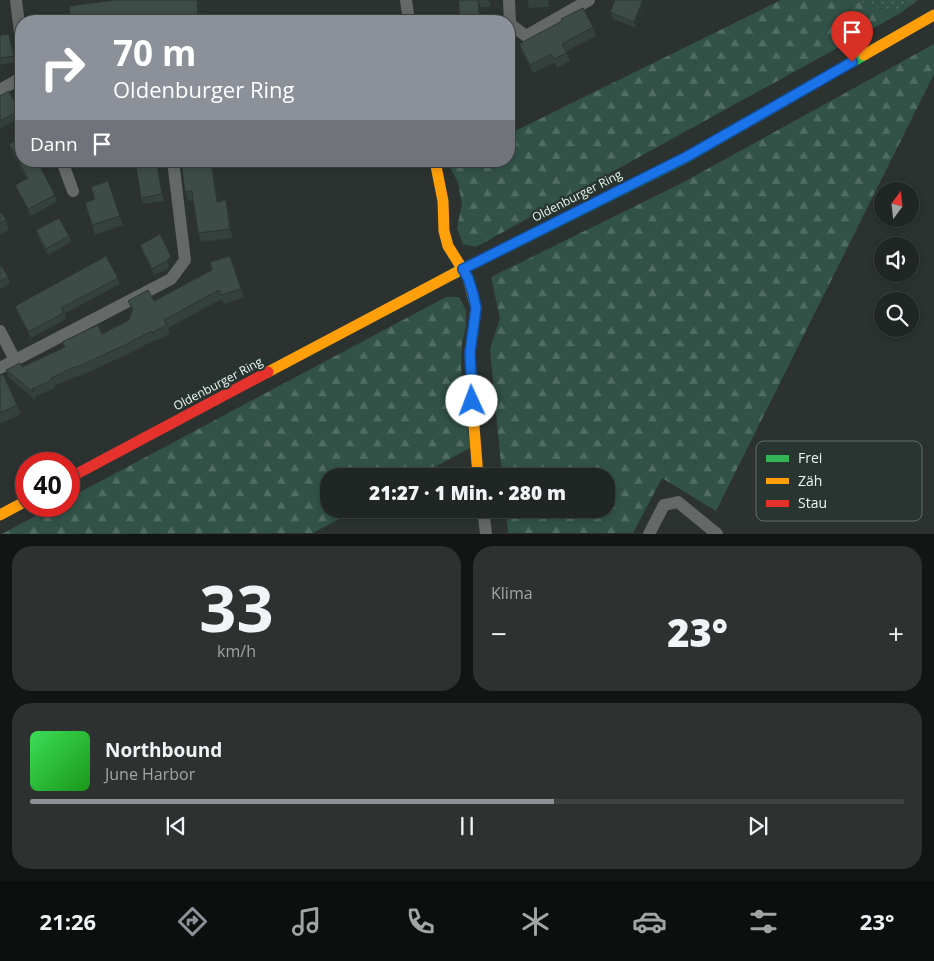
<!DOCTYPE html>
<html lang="de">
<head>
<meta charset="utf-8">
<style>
	:root { --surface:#202623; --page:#2d3230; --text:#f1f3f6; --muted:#a2a5a6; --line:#3d4341; --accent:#8c9099 }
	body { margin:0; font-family:"Open Sans",sans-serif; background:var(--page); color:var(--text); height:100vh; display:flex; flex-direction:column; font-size:19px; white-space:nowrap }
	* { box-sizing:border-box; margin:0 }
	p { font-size:16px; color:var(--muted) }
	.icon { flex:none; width:28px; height:28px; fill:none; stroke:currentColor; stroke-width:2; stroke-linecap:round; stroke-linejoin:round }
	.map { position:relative; height:534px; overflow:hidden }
	.details { display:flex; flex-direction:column; gap:12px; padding:12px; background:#121513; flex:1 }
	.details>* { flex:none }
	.top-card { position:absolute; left:15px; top:15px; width:500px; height:152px; border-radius:20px; box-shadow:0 2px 8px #0003,0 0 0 1px var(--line); background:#8c9099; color:#fff; overflow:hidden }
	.needle { width:32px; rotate:15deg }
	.controls { position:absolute; left:874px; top:182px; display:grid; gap:10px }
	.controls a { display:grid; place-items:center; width:45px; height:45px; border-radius:50%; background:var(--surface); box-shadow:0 2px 8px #0003,0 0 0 1px var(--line); font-size:25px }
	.speed { position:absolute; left:15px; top:452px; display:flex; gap:10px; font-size:25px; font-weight:700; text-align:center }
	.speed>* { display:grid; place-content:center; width:65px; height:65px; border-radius:50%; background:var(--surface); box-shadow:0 2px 8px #0003,0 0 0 1px var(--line); line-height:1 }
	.speed .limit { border:8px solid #d22; background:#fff; color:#111 }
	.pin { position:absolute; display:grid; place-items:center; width:42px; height:42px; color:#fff; margin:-51px -21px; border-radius:50% 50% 50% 0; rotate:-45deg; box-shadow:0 0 5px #0007 }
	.pin .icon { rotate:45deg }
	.me { position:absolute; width:55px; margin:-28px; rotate:358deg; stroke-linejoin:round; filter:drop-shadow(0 0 4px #0008) }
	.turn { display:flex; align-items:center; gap:18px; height:105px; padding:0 15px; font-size:22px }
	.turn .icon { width:65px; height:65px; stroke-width:2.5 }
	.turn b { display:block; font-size:35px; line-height:42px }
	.then { display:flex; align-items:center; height:48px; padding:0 15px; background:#0003; gap:10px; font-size:19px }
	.big { font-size:38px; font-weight:800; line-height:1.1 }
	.details .tile { flex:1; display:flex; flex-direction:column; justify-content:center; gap:8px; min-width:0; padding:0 18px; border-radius:20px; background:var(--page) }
	.details .dial { align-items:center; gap:0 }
	.dial b { font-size:65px; line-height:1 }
	.song { display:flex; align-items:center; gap:15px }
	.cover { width:60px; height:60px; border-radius:8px; background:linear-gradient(135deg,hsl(130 70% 55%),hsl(120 70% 35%)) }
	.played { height:5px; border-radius:2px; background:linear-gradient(90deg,var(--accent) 60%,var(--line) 60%) }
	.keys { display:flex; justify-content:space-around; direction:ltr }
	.heat { display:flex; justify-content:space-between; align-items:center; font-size:28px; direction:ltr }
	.details .tiles { flex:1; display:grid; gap:12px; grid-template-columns:1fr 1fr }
	.tile:last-child { grid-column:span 2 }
	.trip { position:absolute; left:320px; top:468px; width:295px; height:50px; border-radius:20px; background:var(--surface); box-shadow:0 2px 8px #0003,0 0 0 1px var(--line); font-weight:800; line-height:50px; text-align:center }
	.tab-bar { display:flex; height:80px; justify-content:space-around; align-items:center; background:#0d0f0e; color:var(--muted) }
	.tab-bar .icon { width:35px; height:35px }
	.tab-bar .current { color:var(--accent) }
	.tab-bar b { font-size:22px; color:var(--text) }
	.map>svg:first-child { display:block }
</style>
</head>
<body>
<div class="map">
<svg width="934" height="534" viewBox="0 0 934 534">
	<defs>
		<pattern id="grass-dots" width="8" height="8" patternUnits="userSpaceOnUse" patternTransform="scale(1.25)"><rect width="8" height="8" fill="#325248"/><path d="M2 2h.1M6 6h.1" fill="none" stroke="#506c63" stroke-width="1.8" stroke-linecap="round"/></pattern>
		<pattern id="forest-firs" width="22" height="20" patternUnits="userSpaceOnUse" patternTransform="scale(1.25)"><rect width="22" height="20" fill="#325248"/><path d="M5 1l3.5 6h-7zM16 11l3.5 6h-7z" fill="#506c63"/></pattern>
	</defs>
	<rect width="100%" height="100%" fill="#2b322f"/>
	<path fill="url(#grass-dots)" d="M852 0H906L899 14Z"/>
	<path fill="url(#forest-firs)" d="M781 0H852L899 14 906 0H918L899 14 476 247 463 244 457 228 462 204 458 182 448 164 454 161H509V134Z
		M934 44V74L716 511 662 478 633 533H508L506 509H606V476H502L490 349 500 318 491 277 682 183Z
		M446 297H459L466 310V325L462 344 461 368 470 448 418 476H329V509H358L313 533 2 534 54 506H69V498Z"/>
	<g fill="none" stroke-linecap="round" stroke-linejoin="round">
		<path stroke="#646967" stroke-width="12" d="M16 0 21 41
			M406 0 409 21
			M509 0 510 24 526 36 589 0
			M0 90 21 78
			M62 161 73 191
			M0 331 15 360
			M0 368 171 279 185 260 173 161
			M483 509 486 534
			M649 534 664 505 678 502 717 534"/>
		<path stroke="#30b455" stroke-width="11" d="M455 273 689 156 864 55"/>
		<path stroke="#ff9f0a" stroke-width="11" d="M864 55 934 15
			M435 161 443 201 444 231 448 246 468 278 476 308 470 352 472 401 478 476
			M268 372 455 273
			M0 515 26 501"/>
		<path stroke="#e5322d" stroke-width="11" d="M69 478 268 372"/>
	</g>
	<path fill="#34413d" d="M200 0 202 21H71Z
		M459 0H491V7H481Z
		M527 0H548L549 7 529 8Z
		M615 0H648L636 28 613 19 610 12Z
		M593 27 596 36 566 51 570 61 557 68 554 63 533 73 522 52 519 44Z
		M0 35 11 40 16 62 0 65Z
		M509 80 516 96 509 100Z
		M0 96 19 111 21 116V118L0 128Z
		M9 144 21 161H45L46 163 40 166 55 195 57 202 31 216 18 191 15 185 27 179 11 151Z
		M70 161H93V163L72 166Z
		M214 166 219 201 229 209 233 238 201 242 198 233 194 200 188 201 185 192Z
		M159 170 164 201 143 204 141 198Z
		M108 181 123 225 95 235 85 203 95 199Z
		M0 210 6 220 9 230 0 234Z
		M36 230 69 236 71 242 48 255 38 237Z
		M140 245 173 262 169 268 154 275 142 251Z
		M230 256 244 297 224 304 222 299 168 328 170 334 156 341 155 340 128 354 78 377 77 376 54 386 55 388 35 397 36 401 9 378 6 370 22 367 64 347 62 342 102 334 129 320 132 311 128 301H154L212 270Z
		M0 264 8 277 10 284 0 289Z
		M118 278 120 284 64 314 66 319 31 338 17 312 15 306Z
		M0 375 17 405 21 414 0 424Z"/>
	<path fill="#2b3532" d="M197 0H200L202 21H201L198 14Z
		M478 0 481 7 482 21H480Z
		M488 0H491V7Z
		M643 0H648L636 28 634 22Z
		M9 34 11 40 16 62 14 56Z
		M211 161H212L214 166 220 210 217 202Z
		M157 164 159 170 164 201 162 194Z
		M226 200 229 209 233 238 230 229Z
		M171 256 173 262 169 268 167 261Z"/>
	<path fill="#3d4c47" stroke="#2b3532" d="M114 0H197L198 14 158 18V20L151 21H71L69 6Z
		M459 0H478L480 21H445V19L459 17Z
		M615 0H643L634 22 610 12Z
		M583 8 593 27 562 44 567 53 554 59 551 54 530 65 519 44 562 21 561 19Z
		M9 34 14 56 0 58V35Z
		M509 80 513 88 509 90Z
		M9 91 19 111 0 121V96Z
		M21 138V161H37L55 195 28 209 15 185 28 178 9 144Z
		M181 161H211L217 202 226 200 230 229 198 233 192 191 185 192Z
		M157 164 162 194 141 198 136 167Z
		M108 181 120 216 92 225 85 203 95 199 91 187Z
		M0 210 6 220 0 223Z
		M59 218 69 236 46 249 36 230Z
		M160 234 171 256 167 261 152 269 140 245Z
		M106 256 118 278 61 308 64 313 28 332 15 306Z
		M230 256 241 289 221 295 219 290 164 320 167 325 152 333V331L125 345 75 368 74 367 51 378 52 380 32 389 33 392 6 370 20 363 22 367 65 347 62 342 98 325 102 334 129 320 133 309 128 301 148 290 154 301 212 270 210 262Z
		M0 264 8 277 0 281Z
		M3 374 17 405 0 413V375Z"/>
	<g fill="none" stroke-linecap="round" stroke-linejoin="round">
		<defs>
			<path id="route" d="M472 401 470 352 476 308 473 294 468 278 463 269 688 156 852 62"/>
		</defs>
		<use href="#route" stroke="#114b97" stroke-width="12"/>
		<use href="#route" stroke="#1a73e8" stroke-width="9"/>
	</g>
	<g text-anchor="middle" stroke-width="4.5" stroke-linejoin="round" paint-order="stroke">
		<g font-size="12" fill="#edf5f2" stroke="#283530">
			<text transform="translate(577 196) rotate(-27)" y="4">Oldenburger Ring</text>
			<text transform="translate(218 384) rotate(-28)" y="4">Oldenburger Ring</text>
		</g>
	</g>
	<rect x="756" y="441" width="166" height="80" rx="8" fill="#283530" stroke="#636f6a" stroke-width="1"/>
	<rect x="766" y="455" width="23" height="7" fill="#30b455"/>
	<rect x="766" y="478" width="23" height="6" fill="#ff9f0a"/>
	<rect x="766" y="500" width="23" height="7" fill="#e5322d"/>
	<g font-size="14" fill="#edf5f2">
		<text x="798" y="463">Frei</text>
		<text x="798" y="486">Zäh</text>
		<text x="798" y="508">Stau</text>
	</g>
</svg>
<div class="controls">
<a><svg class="needle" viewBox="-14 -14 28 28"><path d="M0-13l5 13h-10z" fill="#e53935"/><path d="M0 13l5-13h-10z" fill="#a2a5a6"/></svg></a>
<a><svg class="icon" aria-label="sound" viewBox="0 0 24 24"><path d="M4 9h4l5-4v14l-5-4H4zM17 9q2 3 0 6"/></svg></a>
<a><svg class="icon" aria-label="search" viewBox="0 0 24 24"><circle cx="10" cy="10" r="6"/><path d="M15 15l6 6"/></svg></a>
</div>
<div class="speed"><div class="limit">40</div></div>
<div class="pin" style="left:852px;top:62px;background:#d93025"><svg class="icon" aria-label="arrive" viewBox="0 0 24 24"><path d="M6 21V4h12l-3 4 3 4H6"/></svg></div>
<svg class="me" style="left:472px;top:401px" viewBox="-20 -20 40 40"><circle r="19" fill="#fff"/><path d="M0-13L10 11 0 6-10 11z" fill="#1a73e8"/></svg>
<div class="trip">21:27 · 1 Min. · 280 m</div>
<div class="top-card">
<div class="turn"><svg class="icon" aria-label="right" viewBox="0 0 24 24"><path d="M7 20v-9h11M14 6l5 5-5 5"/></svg><div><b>70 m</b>Oldenburger Ring</div></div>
<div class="then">Dann<svg class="icon" aria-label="arrive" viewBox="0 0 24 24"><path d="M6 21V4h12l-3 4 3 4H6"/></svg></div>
</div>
</div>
<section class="details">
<div class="tiles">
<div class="tile dial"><b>33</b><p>km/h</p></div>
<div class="tile"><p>Klima</p>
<div class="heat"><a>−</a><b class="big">23°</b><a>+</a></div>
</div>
<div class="tile">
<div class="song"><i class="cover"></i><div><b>Northbound</b><p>June Harbor</p></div></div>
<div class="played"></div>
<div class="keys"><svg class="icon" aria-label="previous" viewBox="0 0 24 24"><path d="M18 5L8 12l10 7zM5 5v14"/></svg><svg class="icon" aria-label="pause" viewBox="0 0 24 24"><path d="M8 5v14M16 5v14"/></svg><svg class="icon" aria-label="next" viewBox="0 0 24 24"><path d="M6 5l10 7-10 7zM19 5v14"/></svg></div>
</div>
</div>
</section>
<nav class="tab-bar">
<b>21:26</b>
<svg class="icon current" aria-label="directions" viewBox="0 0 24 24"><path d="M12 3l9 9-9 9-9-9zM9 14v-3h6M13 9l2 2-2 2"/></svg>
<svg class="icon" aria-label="music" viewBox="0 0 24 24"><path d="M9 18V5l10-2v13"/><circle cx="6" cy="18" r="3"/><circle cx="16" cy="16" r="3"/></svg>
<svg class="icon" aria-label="phone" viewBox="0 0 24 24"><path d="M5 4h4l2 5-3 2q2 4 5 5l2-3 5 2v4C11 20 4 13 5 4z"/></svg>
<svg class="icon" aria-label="climate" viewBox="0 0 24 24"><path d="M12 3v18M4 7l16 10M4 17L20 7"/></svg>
<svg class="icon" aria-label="car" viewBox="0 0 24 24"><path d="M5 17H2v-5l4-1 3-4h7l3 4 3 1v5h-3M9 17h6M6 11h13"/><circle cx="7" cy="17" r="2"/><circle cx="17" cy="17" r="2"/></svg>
<svg class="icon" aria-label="filters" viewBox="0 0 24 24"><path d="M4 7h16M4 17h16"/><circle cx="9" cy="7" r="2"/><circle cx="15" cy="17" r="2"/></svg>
<b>23°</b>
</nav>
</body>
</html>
